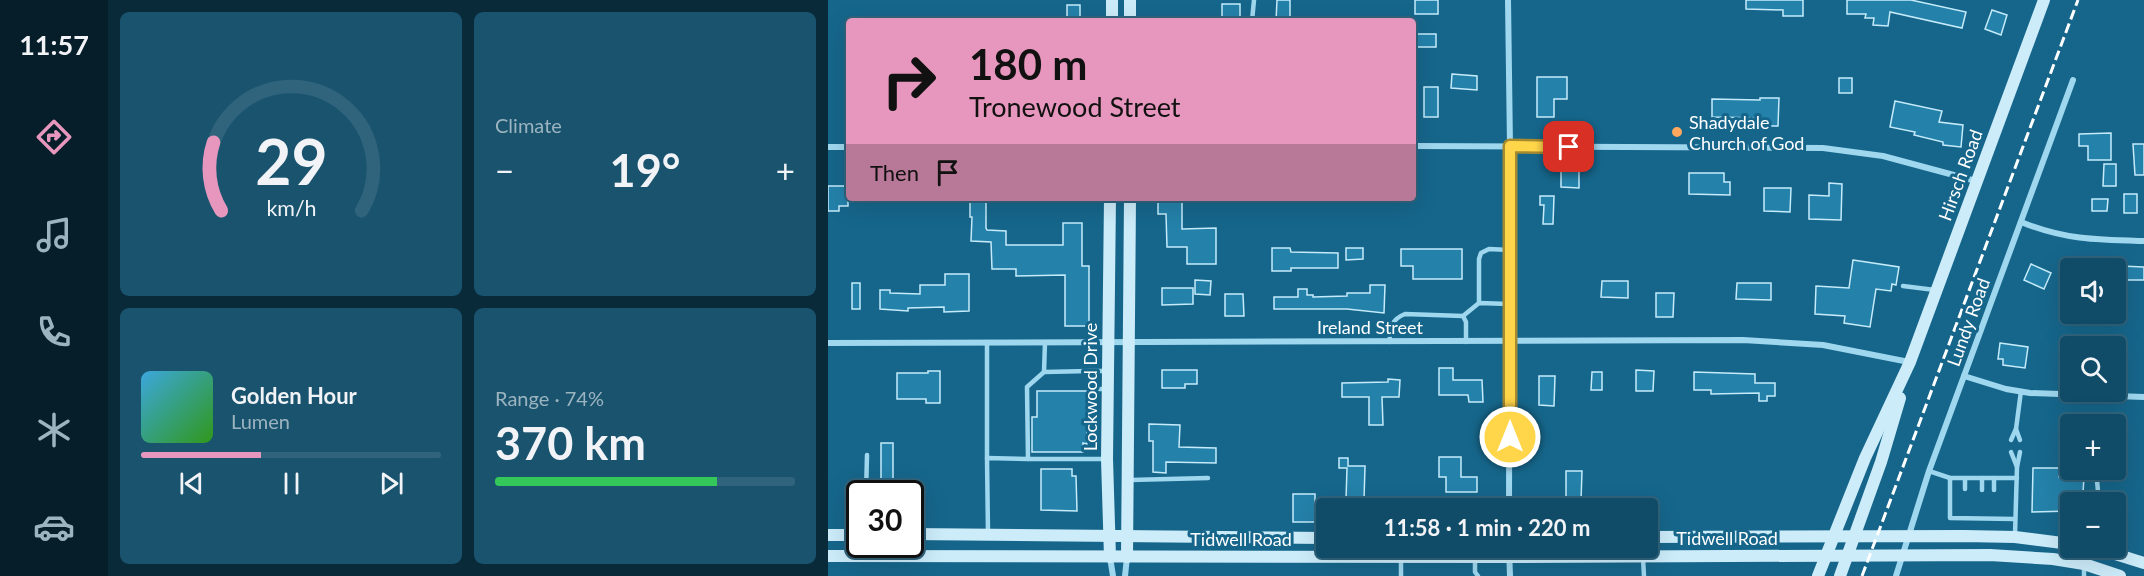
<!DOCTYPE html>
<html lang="en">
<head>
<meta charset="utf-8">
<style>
  body { margin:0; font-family:Lato,sans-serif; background:#19536e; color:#f1f3f6; height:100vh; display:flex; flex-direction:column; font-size:22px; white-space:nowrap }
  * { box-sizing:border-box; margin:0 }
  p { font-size:20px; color:#9cb4c0 }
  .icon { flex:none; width:33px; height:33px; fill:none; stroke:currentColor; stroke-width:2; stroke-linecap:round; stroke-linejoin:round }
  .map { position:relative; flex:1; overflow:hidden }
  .sheet { display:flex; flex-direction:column; gap:12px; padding:12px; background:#092a39; width:720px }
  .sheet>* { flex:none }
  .top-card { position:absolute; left:18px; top:18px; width:570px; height:183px; border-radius:6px; box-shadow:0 6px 24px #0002,0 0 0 2px #30637c; background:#e797bd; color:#111; overflow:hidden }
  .fabs { position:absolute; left:1232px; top:258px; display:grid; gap:12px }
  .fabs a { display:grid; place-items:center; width:66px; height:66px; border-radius:6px; background:#104c68; box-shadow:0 6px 24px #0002,0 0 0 2px #30637c; font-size:30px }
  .speed { position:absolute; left:18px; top:480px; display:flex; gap:12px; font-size:30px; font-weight:700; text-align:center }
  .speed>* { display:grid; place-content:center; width:78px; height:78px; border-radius:50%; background:#104c68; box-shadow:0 6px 24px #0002,0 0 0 2px #30637c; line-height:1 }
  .speed .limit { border:3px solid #111; border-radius:9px; background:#fff; color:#111 }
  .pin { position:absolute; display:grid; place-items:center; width:51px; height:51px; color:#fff; margin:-26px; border-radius:12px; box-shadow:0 3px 9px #0006 }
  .me { position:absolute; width:66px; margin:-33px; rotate:0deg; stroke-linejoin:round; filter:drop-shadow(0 0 4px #0008) }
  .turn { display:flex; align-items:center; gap:21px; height:126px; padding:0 24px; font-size:27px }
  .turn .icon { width:78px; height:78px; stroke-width:2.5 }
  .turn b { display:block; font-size:42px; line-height:51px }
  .then { display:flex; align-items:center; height:57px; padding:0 24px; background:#0003; gap:12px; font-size:22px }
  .big { font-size:45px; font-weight:700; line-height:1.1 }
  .sheet .card { flex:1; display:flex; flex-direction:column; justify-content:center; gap:9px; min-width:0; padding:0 21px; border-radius:9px; background:#19536e }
  .sheet .dial { align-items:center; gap:0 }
  .dial svg { height:156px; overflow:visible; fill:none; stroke:#30637c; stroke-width:7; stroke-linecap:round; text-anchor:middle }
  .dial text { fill:#f1f3f6; stroke:none }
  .song { display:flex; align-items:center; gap:18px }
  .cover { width:72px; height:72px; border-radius:9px; background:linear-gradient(135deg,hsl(200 70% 55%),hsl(110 70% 35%)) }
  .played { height:6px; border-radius:3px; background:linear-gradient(90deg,#e797bd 40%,#30637c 40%) }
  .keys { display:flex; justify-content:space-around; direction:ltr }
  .heat { display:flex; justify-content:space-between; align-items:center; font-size:33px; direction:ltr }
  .charge { height:9px; border-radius:4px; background:linear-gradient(90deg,#34c759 74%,#30637c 0) }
  .sheet .tiles { flex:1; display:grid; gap:12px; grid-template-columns:repeat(2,1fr) }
  .trip { position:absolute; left:488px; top:498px; width:342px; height:60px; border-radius:6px; background:#104c68; box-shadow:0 6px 24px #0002,0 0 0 2px #30637c; font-weight:700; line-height:60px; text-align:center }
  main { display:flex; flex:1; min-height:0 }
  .menu { display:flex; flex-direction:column; width:108px; justify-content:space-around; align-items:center; background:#061e2a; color:#9cb4c0 }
  .menu .icon { width:42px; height:42px }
  .menu .current { color:#e797bd }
  .menu b { font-size:27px; color:#f1f3f6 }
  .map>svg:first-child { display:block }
</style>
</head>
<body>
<main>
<nav class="menu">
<b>11:57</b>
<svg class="icon current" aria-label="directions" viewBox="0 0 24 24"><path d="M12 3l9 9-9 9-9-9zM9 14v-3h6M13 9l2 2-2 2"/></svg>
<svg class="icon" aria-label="music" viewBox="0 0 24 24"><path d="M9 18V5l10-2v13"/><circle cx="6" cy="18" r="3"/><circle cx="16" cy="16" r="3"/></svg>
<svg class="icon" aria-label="phone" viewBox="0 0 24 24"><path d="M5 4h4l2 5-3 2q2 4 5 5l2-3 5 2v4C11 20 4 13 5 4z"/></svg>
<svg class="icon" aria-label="climate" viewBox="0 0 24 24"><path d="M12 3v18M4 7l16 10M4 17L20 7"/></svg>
<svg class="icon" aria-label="car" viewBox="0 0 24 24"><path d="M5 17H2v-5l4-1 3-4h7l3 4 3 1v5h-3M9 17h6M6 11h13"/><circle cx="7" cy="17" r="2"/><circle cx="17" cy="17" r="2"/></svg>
</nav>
<section class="sheet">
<div class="tiles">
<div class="card dial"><svg viewBox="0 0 100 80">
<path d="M14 69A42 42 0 1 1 86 69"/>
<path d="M14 69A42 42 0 0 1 10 34" stroke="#e797bd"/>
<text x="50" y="56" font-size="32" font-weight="700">29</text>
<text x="50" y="72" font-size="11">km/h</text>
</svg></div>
<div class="card"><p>Climate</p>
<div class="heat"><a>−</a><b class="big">19°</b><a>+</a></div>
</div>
<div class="card">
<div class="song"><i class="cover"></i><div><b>Golden Hour</b><p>Lumen</p></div></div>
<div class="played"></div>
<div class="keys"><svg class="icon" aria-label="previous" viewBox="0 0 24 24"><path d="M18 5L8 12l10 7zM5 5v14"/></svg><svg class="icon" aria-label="pause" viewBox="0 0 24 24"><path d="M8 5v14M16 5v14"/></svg><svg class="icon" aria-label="next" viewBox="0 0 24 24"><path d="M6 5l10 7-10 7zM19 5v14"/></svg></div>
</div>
<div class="card"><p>Range · 74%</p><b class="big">370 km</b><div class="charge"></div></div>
</div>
</section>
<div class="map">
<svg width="1316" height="576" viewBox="0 0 1316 576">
  <rect width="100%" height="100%" fill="#16668b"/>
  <g fill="#2481a9" stroke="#c5ebfb" stroke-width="1.5">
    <path d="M449 0H462V21H448Z"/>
    <rect x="587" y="0" width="23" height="14"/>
    <path d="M918 0H975V16H955V10L918 9Z"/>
    <path d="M1019 0H1083L1138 12 1134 28 1062 12 1060 26 1045 25 1046 18H1037L1038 14H1019Z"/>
    <rect x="394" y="4" width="18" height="17"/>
    <rect x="239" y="5" width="13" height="16"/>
    <path d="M1164 10 1179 15 1173 35 1157 29Z"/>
    <rect x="587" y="34" width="21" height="13"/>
    <path d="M624 74 649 76V90L623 88Z"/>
    <path d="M709 77H739V99H726V117H709Z"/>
    <rect x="1011" y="78" width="13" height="15"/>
    <rect x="596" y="87" width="14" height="30"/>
    <path d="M932 98H951L950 126H931L932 118 884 117V99L932 100Z"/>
    <path d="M1067 101 1114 111 1111 122 1135 125 1133 147 1115 145V142L1086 135 1087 132 1062 127Z"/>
    <path d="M1283 133V160H1260V146H1251V134Z"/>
    <path d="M1305 144H1316V175H1307Z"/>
    <path d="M1276 164H1288V186H1275Z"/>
    <path d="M733 170 751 171V188L733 187Z"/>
    <path d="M861 173H896V182H902V195L861 194Z"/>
    <path d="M1001 183 1014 184 1013 220 981 219V195L1001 196Z"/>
    <path d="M0 186H20V206H11V211H0Z"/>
    <path d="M936 188H963L962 212 936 211Z"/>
    <rect x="1296" y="194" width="13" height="19"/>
    <path d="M712 196H726L725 224H715L716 205H712Z"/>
    <path d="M142 198H158V228L159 230 178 231V245H235V223H254V266H261V326H237V275L188 276V269H164L163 242 143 241 144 217H142Z"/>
    <path d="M1264 199H1280L1279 211H1264Z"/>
    <path d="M330 200H354V229L388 228V264H359V247H339L338 214H330Z"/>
    <path d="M444 248H462L463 252 510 253V268H463V271H444Z"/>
    <path d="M518 248H535V259L518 260Z"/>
    <path d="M573 249H634V279H585V266H573Z"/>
    <path d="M1025 260 1071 267 1068 285 1064 284 1063 291 1048 289 1042 327 1016 323 1017 316 987 314 988 286 1021 288Z"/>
    <path d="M1203 264 1223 273 1216 289 1196 280Z"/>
    <path d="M1293 266 1316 267V280H1293Z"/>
    <path d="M117 274H141V311L116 312V307L80 308V311L52 309V290H62V293L92 294V285H117Z"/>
    <path d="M367 280 383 281 382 295 367 294Z"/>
    <path d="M774 281H800V298L773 297Z"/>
    <rect x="24" y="283" width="8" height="26"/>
    <path d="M909 283H943V300L908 299Z"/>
    <path d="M542 285H557L556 313 519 309H446V297H470V289H479V295H485V297L519 296V293H542Z"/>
    <path d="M334 288H365V304L334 305Z"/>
    <path d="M828 293H846L845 317H828Z"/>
    <path d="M397 294H415L416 316H397Z"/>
    <path d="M1172 343 1200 347 1197 368 1175 365V359H1170Z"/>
    <path d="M611 368H625V380H654L655 402H641L640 395H611Z"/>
    <path d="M334 370H369V384H357V388H334Z"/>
    <path d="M808 370 826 371 825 391H808Z"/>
    <path d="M100 371H112V403H98V399H69V373H100Z"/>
    <path d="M764 372H774V390H763Z"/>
    <path d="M866 372 927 374V383H947V396H939V401H931V393L883 394V390H866Z"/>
    <path d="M711 376H727L726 406 711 405Z"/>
    <path d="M560 379 572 380 571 397H554L555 425H541V397H514V383L560 382Z"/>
    <path d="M209 391H259V444L255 443V452H204V417H209Z"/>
    <path d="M321 424 352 425 351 447 388 448V463L338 462V473L325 472V441H321Z"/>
    <rect x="53" y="443" width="12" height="51"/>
    <path d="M611 457H633V477H649V492H618V477H611Z"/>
    <path d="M511 458H520V466H537L536 500 518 499 519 468H511Z"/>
    <path d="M1205 468H1231V477H1256L1255 493H1263V502H1242V511L1204 512Z"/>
    <path d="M213 469H244V476H248L249 511 213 510Z"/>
    <path d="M738 471H754L753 501H738Z"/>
    <rect x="465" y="494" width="22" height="28"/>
    <rect x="19" y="498" width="13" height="18"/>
  </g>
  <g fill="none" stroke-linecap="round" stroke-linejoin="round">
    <g stroke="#9fd7ef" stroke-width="4.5">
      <path d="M424 21 426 0"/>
      <path d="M1075 286 1107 290"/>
      <path d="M651 303V259L653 253 661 249 681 250"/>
      <path d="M635 316 651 303 681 304"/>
      <path d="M217 342 216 372 262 371"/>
      <path d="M562 342C561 328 564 319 577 314L635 316 638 322V342"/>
      <path d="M279 371H262L263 389H280"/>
      <path d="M1183 440 1188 429"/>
      <path d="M1192 440 1188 429 1193 391"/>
      <path d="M1183 452 1189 467"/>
      <path d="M159 458V342"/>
      <path d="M200 459H278"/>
      <path d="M1268 470 1271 502"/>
      <path d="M1101 471 1122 478H1189"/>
      <path d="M1122 478V518L1187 519"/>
      <path d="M1137 478V489"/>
      <path d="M302 480 380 478"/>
      <path d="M1154 490V478"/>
      <path d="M1166 490V478"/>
      <path d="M38 494 39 455"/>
      <path d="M160 533 159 458 200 459 199 387 216 372"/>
      <path d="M1187 535 1189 467 1192 452"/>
      <path d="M815 558 816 576"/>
      <path d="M647 559V572L650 576"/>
      <path d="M1256 564V576"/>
      <path d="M573 576V557"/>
    </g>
    <g stroke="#9fd7ef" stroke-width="6">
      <path d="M680 0 682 146 681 508"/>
      <path d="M585 146 995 148 1055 156 1148 181"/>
      <path d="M0 147H21"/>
      <path d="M1193 222C1237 240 1270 240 1316 241"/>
      <path d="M0 343 915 340 995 345 1081 362"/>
      <path d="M1136 376 1178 389 1202 393 1316 397"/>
      <path d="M681 548 682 576"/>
      <path d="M282 557 285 576"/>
      <path d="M297 576 299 557"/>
      <path d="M1068 576 1101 471 1245 80"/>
    </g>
    <g stroke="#ccecfa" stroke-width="12">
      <path d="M302 0V21"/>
      <path d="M284 21V0"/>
      <path d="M82 534 498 538"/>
      <path d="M0 535H32"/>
      <path d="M819 537 1136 536 1187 537 1242 544"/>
      <path d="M1268 548 1316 563"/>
      <path d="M0 556 681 557 1162 555 1225 559 1256 564 1292 576"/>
      <path d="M282 557 279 459 282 198"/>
      <path d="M299 557 302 198"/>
      <path d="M990 576 1037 458 1082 362 1216 0"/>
      <path d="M1012 576 1053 462 1072 398"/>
    </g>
    <path stroke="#fff" stroke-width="3" stroke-dasharray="10 4.5" stroke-linecap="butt" d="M1034 576 1250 0"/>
  </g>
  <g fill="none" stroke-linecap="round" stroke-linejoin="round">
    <g stroke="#a68a30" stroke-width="15">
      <path id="route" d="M682 437V146L741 147"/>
    </g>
    <use href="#route" stroke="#ffd54a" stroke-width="10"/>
  </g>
  <circle fill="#ffa75d" stroke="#16668b" stroke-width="2" cx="849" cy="132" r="6"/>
  <g text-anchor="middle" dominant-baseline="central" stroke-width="6" stroke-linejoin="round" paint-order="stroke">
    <g font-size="18" fill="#fff" stroke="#16668b" text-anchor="start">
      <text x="861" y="122">Shadydale<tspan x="861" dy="21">Church of God</tspan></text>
    </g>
    <g font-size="18" fill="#fff" stroke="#16668b">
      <text transform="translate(1132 175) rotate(-70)">Hirsch Road</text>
      <text transform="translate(1140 322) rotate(-70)">Lundy Road</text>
      <text x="542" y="327">Ireland Street</text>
      <text transform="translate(262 387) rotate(-90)">Lockwood Drive</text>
      <text x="899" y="538">Tidwell Road</text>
      <text x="413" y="539">Tidwell Road</text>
    </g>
  </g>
</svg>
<div class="fabs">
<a><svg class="icon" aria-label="sound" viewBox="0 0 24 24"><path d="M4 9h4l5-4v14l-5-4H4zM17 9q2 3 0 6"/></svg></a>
<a><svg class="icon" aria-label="search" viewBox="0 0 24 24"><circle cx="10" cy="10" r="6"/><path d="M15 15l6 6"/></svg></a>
<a>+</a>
<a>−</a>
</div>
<div class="speed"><div class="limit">30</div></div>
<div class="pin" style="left:741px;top:147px;background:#d93025"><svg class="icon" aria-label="arrive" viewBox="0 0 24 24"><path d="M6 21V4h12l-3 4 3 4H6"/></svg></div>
<svg class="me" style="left:682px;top:437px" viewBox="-20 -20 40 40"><circle r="17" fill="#ffd54a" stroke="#fff" stroke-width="3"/><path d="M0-11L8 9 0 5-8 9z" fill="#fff"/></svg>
<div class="trip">11:58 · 1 min · 220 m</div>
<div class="top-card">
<div class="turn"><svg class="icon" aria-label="right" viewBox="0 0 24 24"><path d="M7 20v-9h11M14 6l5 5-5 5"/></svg><div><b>180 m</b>Tronewood Street</div></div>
<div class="then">Then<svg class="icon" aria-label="arrive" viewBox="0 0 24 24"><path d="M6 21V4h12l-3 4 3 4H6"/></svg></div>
</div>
</div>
</main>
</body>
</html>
